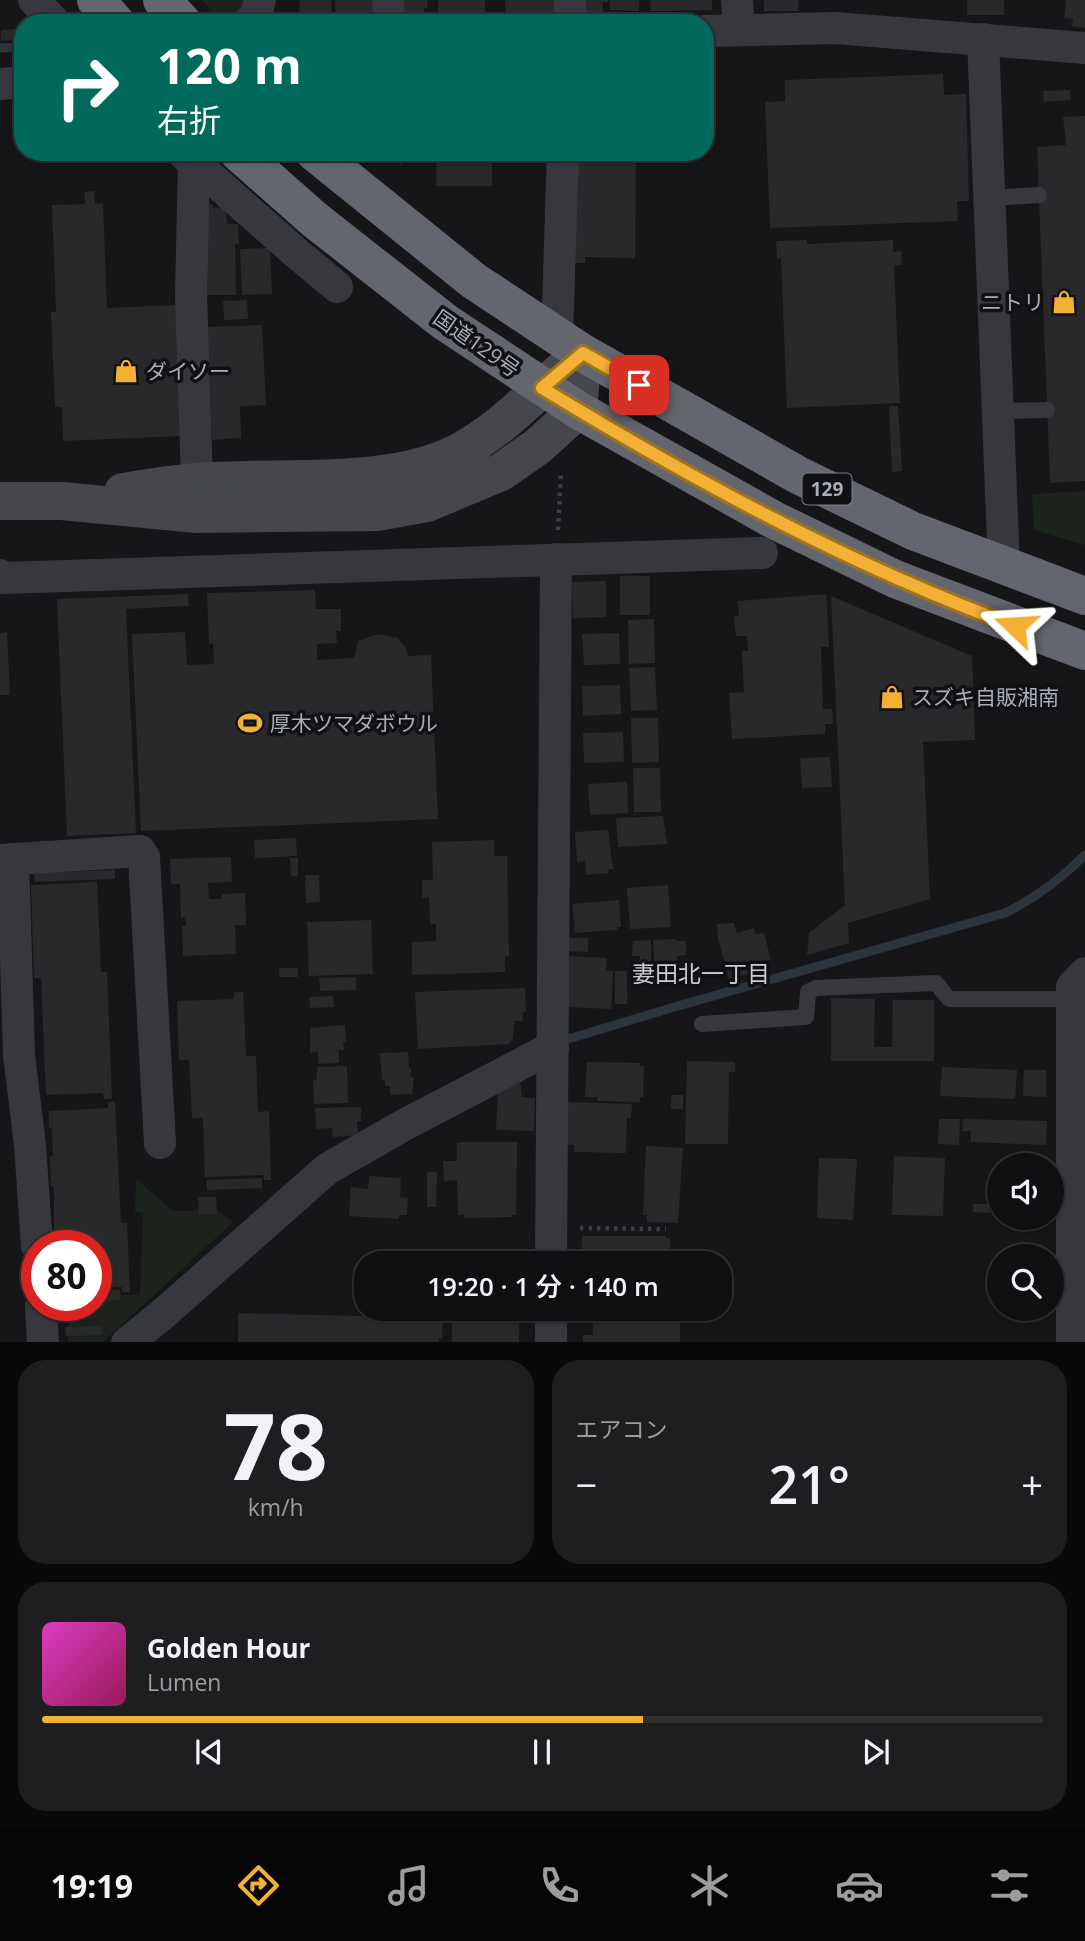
<!DOCTYPE html>
<html lang="ja">
<head>
<meta charset="utf-8">
<style>
  body { margin:0; font-family:"Open Sans","Noto Sans JP",sans-serif; background:#1e1e20; color:#f1f3f6; height:100vh; display:flex; flex-direction:column; font-size:26px; white-space:nowrap }
  * { box-sizing:border-box; margin:0 }
  p { font-size:23px; color:#9c9d9f }
  .icon { flex:none; width:38px; height:38px; fill:none; stroke:currentColor; stroke-width:2; stroke-linecap:round; stroke-linejoin:round }
  .map { position:relative; height:1342px; overflow:hidden }
  .side { display:flex; flex-direction:column; gap:18px; padding:18px; background:#09090a; flex:1 }
  .side>* { flex:none }
  .banner { position:absolute; left:14px; top:14px; width:700px; height:147px; border-radius:28px; box-shadow:0 2px 5px #0004,0 0 0 2px #303032; background:#00695c; color:#fff; overflow:hidden }
  .buttons { position:absolute; left:987px; top:1153px; display:grid; gap:14px }
  .buttons a { display:grid; place-items:center; width:77px; height:77px; border-radius:50%; background:#101012; box-shadow:0 2px 5px #0004,0 0 0 2px #303032; font-size:35px }
  .speed { position:absolute; left:21px; top:1230px; display:flex; gap:14px; font-size:35px; font-weight:700; text-align:center }
  .speed>* { display:grid; place-content:center; width:91px; height:91px; border-radius:50%; background:#101012; box-shadow:0 2px 5px #0004,0 0 0 2px #303032; line-height:1 }
  .speed .limit { border:10px solid #d22; background:#fff; color:#111 }
  .pin { position:absolute; display:grid; place-items:center; width:60px; height:60px; color:#fff; margin:-30px; border-radius:14px; box-shadow:0 4px 10px #0006 }
  .me { position:absolute; width:77px; margin:-38px; rotate:290deg; stroke-linejoin:round; filter:drop-shadow(0 0 5px #0008) }
  .turn { display:flex; align-items:center; gap:24px; height:147px; padding:0 28px; font-size:32px }
  .turn .icon { width:91px; height:91px; stroke-width:2.5 }
  .turn b { display:block; font-size:49px; line-height:60px }
  .big { font-size:52px; font-weight:600; line-height:1.1 }
  .side .widget { flex:1; display:flex; flex-direction:column; justify-content:center; gap:10px; min-width:0; padding:0 24px; border-radius:28px; background:#1e1e20 }
  .side .dial { align-items:center; gap:0 }
  .dial b { font-size:91px; line-height:1 }
  .song { display:flex; align-items:center; gap:21px }
  .cover { width:84px; height:84px; border-radius:10px; background:linear-gradient(135deg,hsl(310 70% 55%),hsl(330 70% 35%)) }
  .played { height:7px; border-radius:4px; background:linear-gradient(90deg,#f2b134 60%,#303032 60%) }
  .keys { display:flex; justify-content:space-around; direction:ltr }
  .heat { display:flex; justify-content:space-between; align-items:center; font-size:38px; direction:ltr }
  .side .tiles { flex:1; display:grid; gap:18px; grid-template-columns:1fr 1fr }
  .widget:last-child { grid-column:span 2 }
  .trip { position:absolute; left:354px; top:1251px; width:378px; height:70px; border-radius:28px; background:#101012; box-shadow:0 2px 5px #0004,0 0 0 2px #303032; font-weight:600; line-height:70px; text-align:center }
  .menu { display:flex; height:112px; justify-content:space-around; align-items:center; background:#060607; color:#9c9d9f }
  .menu .icon { width:49px; height:49px }
  .menu .selected { color:#f2b134 }
  .menu b { font-size:32px; color:#f1f3f6 }
  .map>svg:first-child { display:block }
</style>
</head>
<body>
<div class="map">
<svg width="1085" height="1343" viewBox="0 0 1085 1343">
  <rect width="100%" height="100%" fill="#161618"/>
  <g fill="#1c231d">
    <path d="M202 0H243L244 5 236 18C220 24 212 11 202 0Z"/>
    <path d="M1085 491V545L1034 530 1032 494Z"/>
    <path d="M136 1179 173 1211H192L207 1204 233 1222 103 1342 68 1343 69 1306H96V1295H140L143 1213 135 1212Z"/>
  </g>
  <g fill="none" stroke-linecap="round" stroke-linejoin="round">
    <g stroke="#2c353c" stroke-width="9">
      <path d="M0 48 23 47"/>
      <path d="M565 1040 671 1008 1005 913C1036 898 1061 879 1085 855"/>
    </g>
  </g>
  <g fill="#29292c">
    <path d="M301 0H331L332 23H300L299 2Z"/>
    <path d="M335 0H373L372 16 368 23H336Z"/>
    <path d="M397 0H427V8H424V19H402Z"/>
    <path d="M438 0H485V14L438 16Z"/>
    <path d="M505 0H555V14H544L545 20H506Z"/>
    <path d="M579 0H608V2H603V15L580 16Z"/>
    <path d="M610 0H639V11L610 10Z"/>
    <path d="M650 0H712V10L651 11Z"/>
    <path d="M764 0H799L798 11H764Z"/>
    <rect x="967" y="0" width="37" height="15"/>
    <path d="M1066 0H1085V28L1072 27 1073 19 1064 18Z"/>
    <path d="M19 29 20 40 1 41V30Z"/>
    <path d="M943 74 944 95 966 94 969 201H957L958 221 770 228 765 102 785 101V80Z"/>
    <path d="M1070 90 1071 100 1044 102 1043 91Z"/>
    <path d="M1085 116V481L1050 483 1037 147 1066 145 1063 117Z"/>
    <path d="M385 152H424L426 154 418 163 408 156 401 165Z"/>
    <path d="M437 152H492V186H436Z"/>
    <path d="M577 152H636L635 258 585 257V263H575Z"/>
    <path d="M94 191 95 204 103 203 107 308 177 305 182 436 63 441 62 407H55L51 312H56L52 205 85 204V192Z"/>
    <path d="M202 204H213V208L226 207 227 224H238L239 244H235L236 295H204Z"/>
    <path d="M807 240V244L893 240V252L901 251 902 265H894L900 403 787 408 781 258 777 259 776 241Z"/>
    <path d="M270 248 272 294 242 295 240 249Z"/>
    <path d="M247 300 248 319 224 320 223 301Z"/>
    <path d="M262 325 266 405 240 406 241 438 212 440 207 327Z"/>
    <path d="M889 406H898L902 471 892 472Z"/>
    <rect x="620" y="576" width="30" height="39"/>
    <path d="M606 581V617L573 618 572 582Z"/>
    <path d="M315 590 316 609H341V631H336L337 643 317 644V660L354 658 358 641 378 634 398 638 406 648 408 656 431 655 438 819 141 831 132 634 185 632 187 665 214 664 213 643 209 644 207 593Z"/>
    <path d="M188 594 189 606 126 609 136 833 67 836 57 599Z"/>
    <path d="M826 594 829 647H821L823 709H832L833 724H825V734L732 739 729 693 744 692 742 651H748L747 636H736L734 616H739L738 601Z"/>
    <path d="M831 596 972 656 975 740 923 742 930 899 848 923 849 943 807 955 809 933 845 905Z"/>
    <path d="M654 619 655 663 629 664 628 620Z"/>
    <path d="M7 632 10 695H0V633Z"/>
    <path d="M619 633 620 664 584 665 582 634Z"/>
    <path d="M655 667 657 710 631 711 629 668Z"/>
    <path d="M620 685 621 714 583 716 582 686Z"/>
    <path d="M631 718H658L659 762 632 763Z"/>
    <path d="M623 732 624 762 584 763 583 733Z"/>
    <path d="M830 757 832 787 802 788 800 758Z"/>
    <path d="M633 768H660L661 812H634Z"/>
    <path d="M627 782 628 813 590 815 588 784Z"/>
    <path d="M663 816 667 844 618 847 616 818Z"/>
    <path d="M608 830 613 869H608L609 873 586 875 585 861 577 862 575 832Z"/>
    <path d="M296 838 297 856 255 858 254 840Z"/>
    <path d="M494 840V856H507L509 956H505V972L412 975V942L436 941V924H430L429 897 422 898V880H433L432 842Z"/>
    <path d="M231 857 232 882 208 883 209 899H222V894L245 893 246 925H235L236 954 183 956 182 926H186L185 917 181 918 180 884H171L170 859Z"/>
    <path d="M290 858H298V876H291Z"/>
    <path d="M115 870V879L35 882 34 873Z"/>
    <path d="M305 875H319L320 902 306 903Z"/>
    <path d="M97 882 101 972H107L112 1099H104L103 1093 46 1095 41 978H34L31 885Z"/>
    <path d="M668 885 671 927 630 929 627 888Z"/>
    <path d="M619 900 621 927H617L618 930 575 933 572 904Z"/>
    <path d="M371 920 373 974 309 976 307 922Z"/>
    <path d="M734 923 737 933 754 928 756 934 764 933 771 960 763 962 766 969 729 979 718 938 717 924Z"/>
    <path d="M565 938H588V952L565 951Z"/>
    <path d="M676 939V941H686V955L677 956 678 975 655 976 653 940Z"/>
    <path d="M651 940V968H640V956H632L633 941Z"/>
    <path d="M568 956 607 958 606 971H613L611 1009 565 1007Z"/>
    <rect x="279" y="968" width="19" height="9"/>
    <rect x="615" y="971" width="12" height="33"/>
    <path d="M356 977V990L320 991 319 978Z"/>
    <path d="M525 988 526 1012H523V1021H514L513 1038 509 1044 418 1049 415 992Z"/>
    <path d="M234 992H243L246 1056H256L258 1112 269 1111 271 1180H264L263 1175 205 1177 203 1118H192L189 1060H179L177 1001 234 999Z"/>
    <path d="M333 996 334 1007 310 1008 309 997Z"/>
    <path d="M831 998 875 999 874 1047H892L893 1000H934V1061H831Z"/>
    <path d="M345 1025 346 1042H343L344 1050H339V1063L318 1064V1052L310 1053V1028Z"/>
    <path d="M408 1052 409 1069H411V1077H414L412 1094 390 1095V1086H385V1080L382 1081 380 1053Z"/>
    <path d="M687 1061 735 1062V1072H729L728 1144H685Z"/>
    <path d="M587 1062 640 1063V1066H644L643 1097H640V1102L597 1101 598 1097H585Z"/>
    <path d="M347 1066 348 1103 314 1104 313 1080H317V1067Z"/>
    <path d="M942 1067 1017 1070 1015 1099 940 1096Z"/>
    <path d="M1024 1070H1046V1097L1023 1096Z"/>
    <path d="M520 1081 522 1097 535 1098 534 1131 496 1130 498 1089Z"/>
    <rect x="671" y="1095" width="12" height="14"/>
    <path d="M108 1102H115L121 1223H127L130 1292H122V1287L96 1288V1246H64L61 1244 60 1229 54 1230V1187L51 1186 50 1156H53L52 1128H49V1111L108 1108Z"/>
    <path d="M565 1102 632 1104 631 1118H627L626 1153 574 1152V1145L563 1144Z"/>
    <path d="M361 1107V1121H357L358 1135 333 1137 332 1128 316 1129 315 1108Z"/>
    <path d="M939 1119H960L959 1145 938 1144Z"/>
    <path d="M963 1119 1047 1121 1046 1145 971 1142V1131H962Z"/>
    <path d="M464 1142H517L516 1215H512V1217L464 1218V1215H458L457 1180 444 1181 443 1161H457V1143Z"/>
    <path d="M646 1146 683 1148 678 1223 647 1222V1215H643Z"/>
    <path d="M894 1156 945 1158 943 1216 892 1215Z"/>
    <path d="M819 1158 857 1159 853 1220 817 1218Z"/>
    <path d="M427 1172H437L436 1207H427Z"/>
    <path d="M369 1176 401 1178 400 1197 408 1198 407 1215H399V1219L349 1216 351 1187 368 1189Z"/>
    <path d="M262 1178V1188L207 1190V1180Z"/>
    <path d="M198 1197H216L217 1214H199Z"/>
    <path d="M973 1204H990V1213L973 1212Z"/>
    <path d="M582 1236H666V1238H670V1264H581Z"/>
    <path d="M96 1290H120L121 1300 96 1301Z"/>
    <path d="M238 1313 443 1318 442 1339H439V1343H238Z"/>
    <path d="M452 1317 519 1320V1343H452Z"/>
    <path d="M593 1321H680V1343H583V1335H593Z"/>
    <path d="M102 1326V1335L66 1336 65 1327Z"/>
  </g>
  <g fill="none" stroke-linecap="round" stroke-linejoin="round">
    <g stroke="#3d3f44" stroke-width="4.5" stroke-dasharray="3.5 5" stroke-linecap="butt">
      <path d="M558 530 561 473"/>
      <path d="M580 1228 666 1229"/>
    </g>
    <g stroke="#37383d" stroke-width="16">
      <path d="M989 198 1039 195"/>
      <path d="M998 411 1047 410"/>
      <path d="M702 1024 806 1017 808 992 816 988 936 983 949 999H1072"/>
    </g>
    <g stroke="#37383d" stroke-width="32">
      <path d="M34 0 55 23"/>
      <path d="M388 0 389 23"/>
      <path d="M737 0 739 30"/>
      <path d="M248 23 255 18 260 0"/>
      <path d="M570 23V0"/>
      <path d="M705 31 835 28 1085 48"/>
      <path d="M983 39 1004 567"/>
      <path d="M0 84 23 82"/>
      <path d="M183 153 294 251 337 287"/>
      <path d="M194 164 191 294 197 481"/>
      <path d="M557 336 563 152"/>
      <path d="M0 575 4 578 762 553"/>
      <path d="M13 859 19 1055 30 1145 37 1246"/>
      <path d="M0 860 140 851 144 857 160 1143"/>
      <path d="M551 1264 556 559"/>
      <path d="M41 1306 43 1343"/>
      <path d="M127 1343 163 1314 327 1169 404 1125 553 1047"/>
      <path d="M551 1343V1309"/>
      <path d="M1072 1343V987L1085 973"/>
    </g>
    <g stroke="#45474d" stroke-width="38">
      <path d="M123 492C148 488 172 484 197 482 275 475 390 489 459 452 501 430 531 396 567 366"/>
      <path d="M0 501H62L197 514 377 512 427 503 501 472 537 447 578 410 583 353"/>
    </g>
    <g stroke="#63666e" stroke-width="38">
      <path d="M96 0 116 23"/>
      <path d="M162 0 183 23"/>
      <path d="M238 152 315 220 445 322 578 410 774 520 895 579 1085 651"/>
      <path d="M314 152 474 281 583 353 798 475 913 531 1085 596"/>
    </g>
  </g>
  <g fill="none" stroke-linecap="round" stroke-linejoin="round">
    <g stroke="#9d7322" stroke-width="18">
      <path id="route" d="M639 385 583 353 542 388C693 480 849 565 1015 626"/>
    </g>
    <use href="#route" stroke="#f2b134" stroke-width="12"/>
  </g>
  <defs>
    <g id="shop-bare" transform="scale(1.89)"><path d="M-5-2.5h2.3a2.7 3.5 0 0 1 5.4 0H5L5.5 6h-11ZM-1.5-2.5h3a1.5 2.3 0 0 0-3 0Z" fill="#f2b134" stroke="#111113" stroke-width="2.5" paint-order="stroke"/></g>
    <g id="stadium-bare" transform="scale(1.89)"><path d="M0-5a6.5 5 0 1 0 0 10a6.5 5 0 1 0 0-10ZM-3.5-1.8h7v3.6h-7Z" fill="#f2b134" stroke="#111113" stroke-width="2.5" paint-order="stroke"/></g>
  </defs>
  <g fill-rule="evenodd">
    <use href="#shop-bare" x="1064" y="302"/>
    <use href="#shop-bare" x="126" y="371"/>
    <use href="#shop-bare" x="892" y="697"/>
    <use href="#stadium-bare" x="250" y="723"/>
  </g>
  <g text-anchor="middle" dominant-baseline="central" stroke-width="7" stroke-linejoin="round" paint-order="stroke">
    <rect fill="#111113" stroke="#7b7e86" stroke-width="2" x="802.5" y="473.5" width="49" height="31" rx="5"/>
    <g font-size="19" font-weight="bold" fill="#a8adb8">
      <text x="827" y="489">129</text>
    </g>
    <g font-size="21" fill="#a8adb8" stroke="#111113" text-anchor="start">
      <text x="1044" y="302" text-anchor="end">ニトリ</text>
      <text x="146" y="371">ダイソー</text>
      <text x="912" y="697">スズキ自販湘南</text>
      <text x="270" y="723">厚木ツマダボウル</text>
    </g>
    <g font-size="21" fill="#a8adb8" stroke="#111113">
      <text transform="translate(477 343) rotate(35)">国道129号</text>
    </g>
    <g font-size="23" fill="#c9ccd4" stroke="#111113">
      <text x="701" y="973">妻田北一丁目</text>
    </g>
  </g>
</svg>
<div class="buttons">
<a><svg class="icon" aria-label="sound" viewBox="0 0 24 24"><path d="M4 9h4l5-4v14l-5-4H4zM17 9q2 3 0 6"/></svg></a>
<a><svg class="icon" aria-label="search" viewBox="0 0 24 24"><circle cx="10" cy="10" r="6"/><path d="M15 15l6 6"/></svg></a>
</div>
<div class="speed"><div class="limit">80</div></div>
<div class="pin" style="left:639px;top:385px;background:#d93025"><svg class="icon" aria-label="arrive" viewBox="0 0 24 24"><path d="M6 21V4h12l-3 4 3 4H6"/></svg></div>
<svg class="me" style="left:1015px;top:626px" viewBox="-20 -20 40 40"><path d="M0-17L14 15 0 8-14 15z" fill="#f2b134" stroke="#fff" stroke-width="4"/></svg>
<div class="trip">19:20 · 1 分 · 140 m</div>
<div class="banner">
<div class="turn"><svg class="icon" aria-label="right" viewBox="0 0 24 24"><path d="M7 20v-9h11M14 6l5 5-5 5"/></svg><div><b>120 m</b>右折</div></div>
</div>
</div>
<section class="side">
<div class="tiles">
<div class="widget dial"><b>78</b><p>km/h</p></div>
<div class="widget"><p>エアコン</p>
<div class="heat"><a>−</a><b class="big">21°</b><a>+</a></div>
</div>
<div class="widget">
<div class="song"><i class="cover"></i><div><b>Golden Hour</b><p>Lumen</p></div></div>
<div class="played"></div>
<div class="keys"><svg class="icon" aria-label="previous" viewBox="0 0 24 24"><path d="M18 5L8 12l10 7zM5 5v14"/></svg><svg class="icon" aria-label="pause" viewBox="0 0 24 24"><path d="M8 5v14M16 5v14"/></svg><svg class="icon" aria-label="next" viewBox="0 0 24 24"><path d="M6 5l10 7-10 7zM19 5v14"/></svg></div>
</div>
</div>
</section>
<nav class="menu">
<b>19:19</b>
<svg class="icon selected" aria-label="directions" viewBox="0 0 24 24"><path d="M12 3l9 9-9 9-9-9zM9 14v-3h6M13 9l2 2-2 2"/></svg>
<svg class="icon" aria-label="music" viewBox="0 0 24 24"><path d="M9 18V5l10-2v13"/><circle cx="6" cy="18" r="3"/><circle cx="16" cy="16" r="3"/></svg>
<svg class="icon" aria-label="phone" viewBox="0 0 24 24"><path d="M5 4h4l2 5-3 2q2 4 5 5l2-3 5 2v4C11 20 4 13 5 4z"/></svg>
<svg class="icon" aria-label="climate" viewBox="0 0 24 24"><path d="M12 3v18M4 7l16 10M4 17L20 7"/></svg>
<svg class="icon" aria-label="car" viewBox="0 0 24 24"><path d="M5 17H2v-5l4-1 3-4h7l3 4 3 1v5h-3M9 17h6M6 11h13"/><circle cx="7" cy="17" r="2"/><circle cx="17" cy="17" r="2"/></svg>
<svg class="icon" aria-label="filters" viewBox="0 0 24 24"><path d="M4 7h16M4 17h16"/><circle cx="9" cy="7" r="2"/><circle cx="15" cy="17" r="2"/></svg>
</nav>
</body>
</html>
